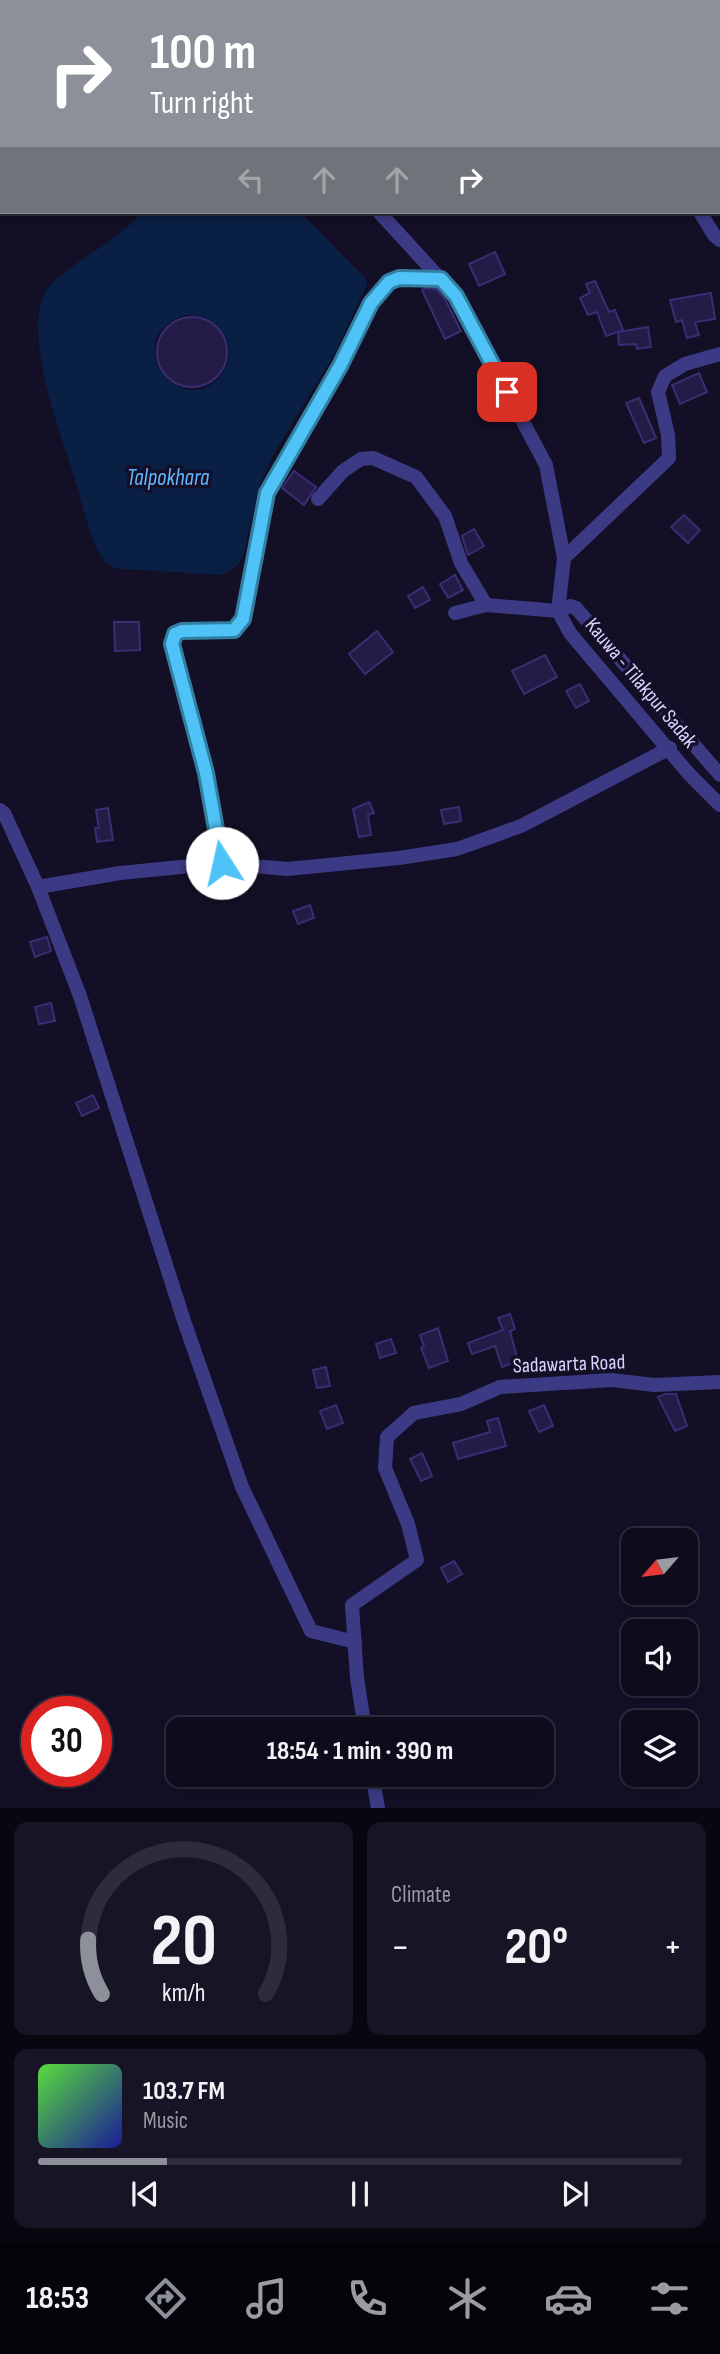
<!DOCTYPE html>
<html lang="en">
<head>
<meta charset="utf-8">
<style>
  body { margin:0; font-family:"Sofia Sans Condensed",sans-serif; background:#171425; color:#f1f3f6; height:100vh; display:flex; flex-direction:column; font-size:26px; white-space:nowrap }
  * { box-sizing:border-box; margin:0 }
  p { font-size:23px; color:#9b9ba3 }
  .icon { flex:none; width:38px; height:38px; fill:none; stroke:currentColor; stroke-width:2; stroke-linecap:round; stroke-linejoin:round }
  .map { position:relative; height:1808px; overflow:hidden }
  .panel { display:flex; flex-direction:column; gap:14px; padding:14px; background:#08060f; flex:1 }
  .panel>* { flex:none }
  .hud { position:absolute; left:0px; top:0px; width:721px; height:214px; box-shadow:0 4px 10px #0003,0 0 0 2px #2e2b3b; background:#8c9099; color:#fff; overflow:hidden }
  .needle { width:46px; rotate:242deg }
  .tools { position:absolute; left:621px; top:1528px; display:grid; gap:14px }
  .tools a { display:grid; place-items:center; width:77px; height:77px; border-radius:14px; background:#0e0b1c; box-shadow:0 4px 10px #0003,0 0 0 2px #2e2b3b; font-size:35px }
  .speed { position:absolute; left:21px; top:1696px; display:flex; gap:14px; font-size:35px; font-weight:700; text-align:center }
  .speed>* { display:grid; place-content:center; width:91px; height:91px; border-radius:50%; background:#0e0b1c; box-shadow:0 4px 10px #0003,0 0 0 2px #2e2b3b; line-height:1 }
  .speed .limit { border:10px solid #d22; background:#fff; color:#111 }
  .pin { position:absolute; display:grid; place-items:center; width:60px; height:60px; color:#fff; margin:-30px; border-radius:14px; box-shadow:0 4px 10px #0006 }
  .me { position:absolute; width:77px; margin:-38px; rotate:350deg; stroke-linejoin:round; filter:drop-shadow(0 0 5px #0008) }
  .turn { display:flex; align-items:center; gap:24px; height:147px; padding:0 35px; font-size:32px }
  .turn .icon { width:91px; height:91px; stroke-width:2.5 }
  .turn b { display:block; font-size:49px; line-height:60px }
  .lanes { display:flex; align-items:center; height:66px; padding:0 35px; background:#0003; justify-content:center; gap:35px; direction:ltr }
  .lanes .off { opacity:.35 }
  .big { font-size:52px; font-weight:700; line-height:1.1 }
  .panel .widget { flex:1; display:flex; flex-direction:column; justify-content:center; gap:10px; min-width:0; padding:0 24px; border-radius:14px; background:#171425 }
  .panel .dial { align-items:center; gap:0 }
  .dial svg { height:182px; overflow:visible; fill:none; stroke:#2e2b3b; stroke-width:7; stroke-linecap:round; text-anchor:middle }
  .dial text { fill:#f1f3f6; stroke:none }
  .song { display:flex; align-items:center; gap:21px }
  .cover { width:84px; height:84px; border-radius:10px; background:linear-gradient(135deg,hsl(110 70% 55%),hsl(240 70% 35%)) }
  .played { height:7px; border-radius:4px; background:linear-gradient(90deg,#8c9099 20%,#2e2b3b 20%) }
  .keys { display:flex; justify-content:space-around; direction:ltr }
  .heat { display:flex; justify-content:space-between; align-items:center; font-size:38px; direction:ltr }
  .panel .tiles { flex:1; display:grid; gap:14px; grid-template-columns:1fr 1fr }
  .widget:last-child { grid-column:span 2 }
  .trip { position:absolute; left:166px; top:1717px; width:388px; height:70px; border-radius:14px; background:#0e0b1c; box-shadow:0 4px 10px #0003,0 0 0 2px #2e2b3b; font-weight:700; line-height:70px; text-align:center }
  .tabs { display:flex; height:112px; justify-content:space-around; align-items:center; background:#06040b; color:#9b9ba3 }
  .tabs .icon { width:49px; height:49px }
  .tabs .current { color:#8c9099 }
  .tabs b { font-size:32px; color:#f1f3f6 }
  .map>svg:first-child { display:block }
</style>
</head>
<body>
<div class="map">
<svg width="720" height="1808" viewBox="0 0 720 1808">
  <rect width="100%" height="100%" fill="#130f26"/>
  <path fill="#0a1f44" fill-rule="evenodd" d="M141 212H300L366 279 367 285 334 355 272 457 259 487 243 556 238 565 222 575 122 569C114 568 109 566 104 560 91 545 84 509 78 490 63 440 38 378 38 325 38 315 40 303 44 294 56 269 119 243 141 212ZM185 315C212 314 239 340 225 368 193 431 110 342 185 315Z"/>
  <g fill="#241b47" stroke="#3b2d73" stroke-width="2">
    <path d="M495 252 505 274 479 286 469 264Z"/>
    <path d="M595 281 609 312 615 310 623 330 606 336 597 312 588 315 580 298 590 293 586 284Z"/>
    <path d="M426 288 436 289 445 299 461 331 445 339 422 290Z"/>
    <path d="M711 293 715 319 695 322 699 335 687 338 682 320 676 322 670 300Z"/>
    <circle cx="192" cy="352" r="35"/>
    <path d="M648 327 651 347 637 349 636 344 619 345 618 332Z"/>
    <path d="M699 373 707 392 680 404 672 385Z"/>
    <path d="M639 398 656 438 644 443 626 403Z"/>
    <path d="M294 471 316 487 304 505 282 488Z"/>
    <path d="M684 515 700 530 688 543 671 527Z"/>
    <path d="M474 529 484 546 468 555 462 536Z"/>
    <path d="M455 575 463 590 448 598 440 584Z"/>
    <path d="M423 587 430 600 415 608 408 596Z"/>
    <path d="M114 622H139L140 650 115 651Z"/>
    <path d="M377 631 393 652 365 674 349 654Z"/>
    <path d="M545 655 557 677 524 694 512 671Z"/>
    <path d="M580 684 589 701 576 708 566 691Z"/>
    <path d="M369 802 374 813 368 815 371 835 359 837 353 809Z"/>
    <path d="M459 807 461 821 444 824 441 810Z"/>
    <path d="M108 808 113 840 97 842 95 828H99L96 810Z"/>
    <path d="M310 905 314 918 298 924 293 911Z"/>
    <path d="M47 937 51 951 35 957 30 942Z"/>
    <path d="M51 1003 55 1021 39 1024 35 1007Z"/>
    <path d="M93 1095 99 1108 82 1116 76 1103Z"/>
    <path d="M510 1314 515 1329 510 1331 518 1361 502 1367 495 1346 472 1354 468 1343 503 1330 498 1318Z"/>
    <path d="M438 1328 448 1361 429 1368 421 1348 424 1346 420 1335Z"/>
    <path d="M391 1339 396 1353 380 1358 376 1344Z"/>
    <path d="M326 1367 330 1386 317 1388 313 1370Z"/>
    <path d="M665 1394H676L687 1426 675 1431 658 1397Z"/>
    <path d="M336 1405 343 1423 327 1429 320 1411Z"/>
    <path d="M544 1405 553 1426 539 1432 529 1411Z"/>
    <path d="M498 1418 506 1446 458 1459 453 1443 490 1432 487 1421Z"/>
    <path d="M422 1453 432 1476 421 1481 410 1459Z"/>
    <path d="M454 1561 462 1574 448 1582 441 1568Z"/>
  </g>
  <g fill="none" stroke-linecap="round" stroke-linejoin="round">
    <g stroke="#3d3a85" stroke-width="14">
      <path d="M344 0V2"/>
      <path d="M533 0 535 2"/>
      <path d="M713 2 719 0"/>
      <path d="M379 212 456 296 546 465 564 558 558 611 570 633 689 774 720 805"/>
      <path d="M700 212 714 235 720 240"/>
      <path d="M318 499 343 471 361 459 373 458 416 477 445 516 461 563 486 605"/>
      <path d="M564 558 669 458 668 435 658 392 665 376 685 364 720 354"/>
      <path d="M455 613 486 605 558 611 570 606 576 608 720 775"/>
      <path d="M0 810 4 813 38 887 80 996 184 1321 242 1487 311 1631 355 1642"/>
      <path d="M222 863 206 773 172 644 175 634 182 631 234 630 243 619 267 493 340 366 371 303 389 282 399 278 441 279"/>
      <path d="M38 887 120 873 222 863 287 869 399 858 457 849 521 826 670 748"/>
      <path d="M365 1729 357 1678 352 1605 417 1560 408 1524 385 1468 387 1437 414 1413 461 1404 500 1387 612 1380 654 1385 720 1382"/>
      <path d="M372 1774 378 1808"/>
    </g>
  </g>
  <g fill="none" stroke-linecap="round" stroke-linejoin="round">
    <g stroke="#337fa1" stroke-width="18">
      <path id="route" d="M222 863 206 773 172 644 175 634 182 631 234 630 243 619 267 493 340 366 371 303 389 282 399 278 441 279 456 296 507 392"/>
    </g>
    <use href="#route" stroke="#4fc3f7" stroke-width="12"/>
  </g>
  <g text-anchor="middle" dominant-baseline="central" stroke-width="7" stroke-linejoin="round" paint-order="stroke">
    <g font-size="21" fill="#d9d4ff" stroke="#130f26">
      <text transform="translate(641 683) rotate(50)">Kauwa - Tilakpur Sadak</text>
      <text transform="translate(569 1364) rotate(-2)">Sadawarta Road</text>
    </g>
    <g font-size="23" font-style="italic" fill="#62b6ff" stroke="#130f26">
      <text x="168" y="478">Talpokhara</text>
    </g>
  </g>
</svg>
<div class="tools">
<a><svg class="needle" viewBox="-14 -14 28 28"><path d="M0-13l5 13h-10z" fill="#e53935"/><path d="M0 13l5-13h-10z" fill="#9b9ba3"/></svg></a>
<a><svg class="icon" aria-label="sound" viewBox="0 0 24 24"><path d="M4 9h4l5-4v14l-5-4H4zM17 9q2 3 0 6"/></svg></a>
<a><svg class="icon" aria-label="layers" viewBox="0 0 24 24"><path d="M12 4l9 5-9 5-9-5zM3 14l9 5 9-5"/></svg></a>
</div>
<div class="speed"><div class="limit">30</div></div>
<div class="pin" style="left:507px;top:392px;background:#d93025"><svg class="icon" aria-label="arrive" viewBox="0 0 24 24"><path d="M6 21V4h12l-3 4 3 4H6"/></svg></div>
<svg class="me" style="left:222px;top:863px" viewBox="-20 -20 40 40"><circle r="19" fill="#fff"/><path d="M0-13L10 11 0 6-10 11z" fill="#4fc3f7"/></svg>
<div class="trip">18:54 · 1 min · 390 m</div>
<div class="hud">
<div class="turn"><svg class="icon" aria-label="right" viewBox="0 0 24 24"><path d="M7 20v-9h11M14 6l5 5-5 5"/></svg><div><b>100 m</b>Turn right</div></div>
<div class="lanes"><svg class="icon off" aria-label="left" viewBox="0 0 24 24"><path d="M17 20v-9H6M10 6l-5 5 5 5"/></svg><svg class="icon off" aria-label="ahead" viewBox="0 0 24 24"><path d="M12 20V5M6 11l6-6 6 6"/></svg><svg class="icon off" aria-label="ahead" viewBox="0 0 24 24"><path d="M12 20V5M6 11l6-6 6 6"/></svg><svg class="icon" aria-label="right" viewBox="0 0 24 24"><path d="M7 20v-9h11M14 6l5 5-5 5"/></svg></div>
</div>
</div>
<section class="panel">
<div class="tiles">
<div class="widget dial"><svg viewBox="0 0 100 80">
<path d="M14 69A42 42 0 1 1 86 69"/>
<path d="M14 69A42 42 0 0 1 8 45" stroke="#8c9099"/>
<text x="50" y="56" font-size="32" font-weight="700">20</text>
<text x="50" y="72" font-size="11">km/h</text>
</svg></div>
<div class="widget"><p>Climate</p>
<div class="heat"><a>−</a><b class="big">20°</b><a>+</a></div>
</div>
<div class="widget">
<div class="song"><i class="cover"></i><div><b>103.7 FM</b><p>Music</p></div></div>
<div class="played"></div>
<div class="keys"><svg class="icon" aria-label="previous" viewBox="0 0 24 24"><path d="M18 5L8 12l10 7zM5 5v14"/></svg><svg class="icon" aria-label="pause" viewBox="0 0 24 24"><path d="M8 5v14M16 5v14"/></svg><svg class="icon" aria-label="next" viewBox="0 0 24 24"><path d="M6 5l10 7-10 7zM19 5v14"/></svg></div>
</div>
</div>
</section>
<nav class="tabs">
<b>18:53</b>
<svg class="icon current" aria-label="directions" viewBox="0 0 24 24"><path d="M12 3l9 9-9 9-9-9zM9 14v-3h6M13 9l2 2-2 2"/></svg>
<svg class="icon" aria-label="music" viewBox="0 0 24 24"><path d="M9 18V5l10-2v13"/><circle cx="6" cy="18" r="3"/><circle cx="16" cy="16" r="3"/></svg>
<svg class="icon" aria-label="phone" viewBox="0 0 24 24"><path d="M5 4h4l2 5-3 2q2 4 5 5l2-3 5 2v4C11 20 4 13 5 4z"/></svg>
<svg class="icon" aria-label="climate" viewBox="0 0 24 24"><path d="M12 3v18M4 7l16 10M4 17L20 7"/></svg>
<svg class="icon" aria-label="car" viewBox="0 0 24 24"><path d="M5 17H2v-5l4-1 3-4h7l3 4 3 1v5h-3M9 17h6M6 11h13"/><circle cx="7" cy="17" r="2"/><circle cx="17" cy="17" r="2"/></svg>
<svg class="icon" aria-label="filters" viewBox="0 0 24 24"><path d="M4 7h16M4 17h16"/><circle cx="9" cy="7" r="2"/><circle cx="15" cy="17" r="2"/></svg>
</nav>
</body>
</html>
